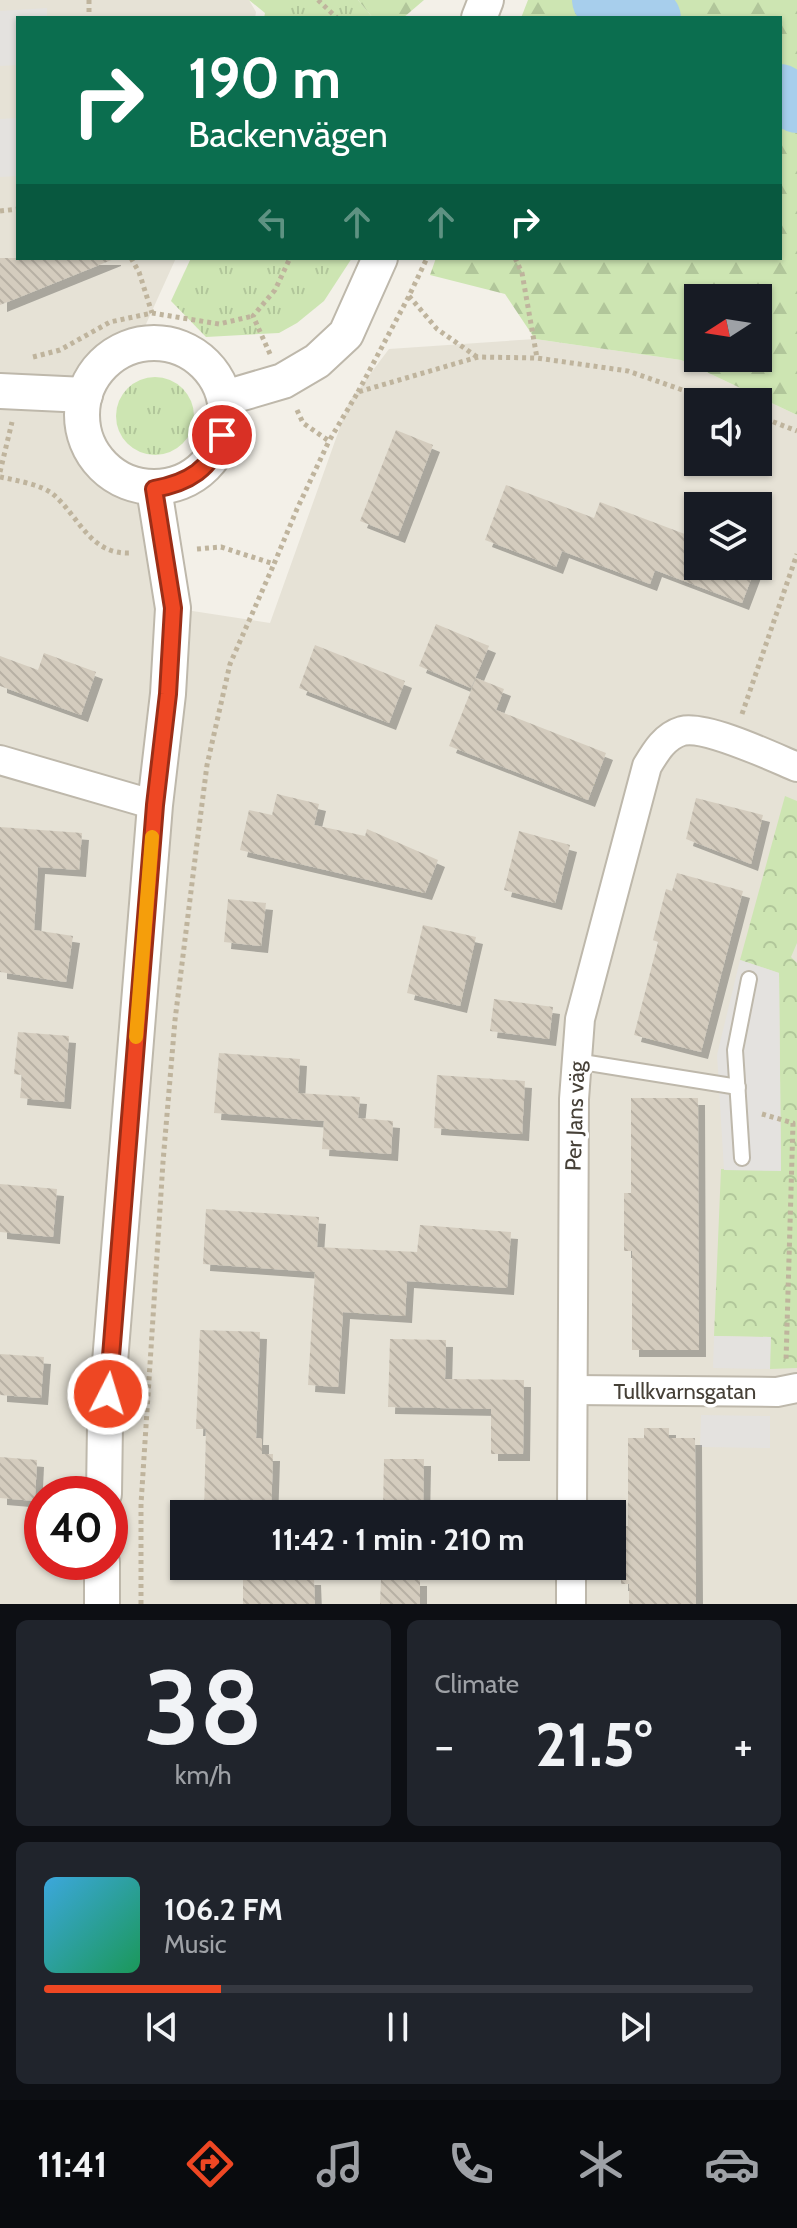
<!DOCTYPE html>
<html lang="en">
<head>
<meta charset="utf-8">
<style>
  body { margin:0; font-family:Cabin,sans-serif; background:#20242c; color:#f1f3f6; height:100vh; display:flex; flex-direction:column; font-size:30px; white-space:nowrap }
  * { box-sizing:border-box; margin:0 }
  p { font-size:26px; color:#9ea1a6 }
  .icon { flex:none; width:44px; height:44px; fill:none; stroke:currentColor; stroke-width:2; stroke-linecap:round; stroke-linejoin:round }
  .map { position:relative; height:1604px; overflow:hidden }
  .panel { display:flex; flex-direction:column; gap:16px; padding:16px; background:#0d0f14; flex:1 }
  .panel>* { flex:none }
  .hud { position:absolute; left:16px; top:16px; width:766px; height:244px; border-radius:0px; box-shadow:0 2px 6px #0004; background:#0b6e4f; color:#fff; overflow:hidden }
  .needle { width:52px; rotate:258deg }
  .fabs { position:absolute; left:684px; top:284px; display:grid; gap:16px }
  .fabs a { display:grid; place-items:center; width:88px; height:88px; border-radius:0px; background:#171b24; box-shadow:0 2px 6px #0004; font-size:40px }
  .speed { position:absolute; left:24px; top:1476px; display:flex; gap:16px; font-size:40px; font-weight:700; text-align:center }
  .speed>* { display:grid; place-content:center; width:104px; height:104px; border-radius:50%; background:#171b24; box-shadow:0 2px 6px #0004; line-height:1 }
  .speed .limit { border:12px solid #d22; background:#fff; color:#111 }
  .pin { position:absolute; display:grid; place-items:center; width:68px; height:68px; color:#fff; margin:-34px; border:4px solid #fff; border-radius:50%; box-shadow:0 2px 8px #0007 }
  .me { position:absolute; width:88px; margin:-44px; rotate:5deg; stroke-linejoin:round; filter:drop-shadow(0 0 6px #0008) }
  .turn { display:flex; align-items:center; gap:28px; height:168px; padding:0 40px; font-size:36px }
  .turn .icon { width:104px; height:104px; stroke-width:2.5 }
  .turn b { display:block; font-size:56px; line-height:68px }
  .lanes { display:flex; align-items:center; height:76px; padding:0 40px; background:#0003; justify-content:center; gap:40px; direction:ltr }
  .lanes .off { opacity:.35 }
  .big { font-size:60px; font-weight:700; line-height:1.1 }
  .panel .tile { flex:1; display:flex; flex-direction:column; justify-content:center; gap:12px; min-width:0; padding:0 28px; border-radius:12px; background:#20242c }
  .panel .dial { align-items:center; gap:0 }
  .dial b { font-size:104px; line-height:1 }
  .song { display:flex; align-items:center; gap:24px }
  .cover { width:96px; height:96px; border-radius:12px; background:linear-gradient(135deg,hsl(200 70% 55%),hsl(150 70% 35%)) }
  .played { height:8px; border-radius:4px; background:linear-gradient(90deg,#ee4723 25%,#363941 25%) }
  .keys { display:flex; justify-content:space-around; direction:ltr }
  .heat { display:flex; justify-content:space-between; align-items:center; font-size:44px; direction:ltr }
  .panel .tiles { flex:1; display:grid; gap:16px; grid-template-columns:1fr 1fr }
  .tile:last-child { grid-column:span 2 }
  .trip { position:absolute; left:170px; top:1500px; width:456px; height:80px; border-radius:0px; background:#171b24; box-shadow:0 2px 6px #0004; font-weight:700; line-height:80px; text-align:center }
  .tabs { display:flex; height:128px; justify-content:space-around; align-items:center; background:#090b0e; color:#9ea1a6 }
  .tabs .icon { width:56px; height:56px }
  .tabs .active { color:#ee4723 }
  .tabs b { font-size:36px; color:#f1f3f6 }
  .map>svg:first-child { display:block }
</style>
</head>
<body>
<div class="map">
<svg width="797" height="1604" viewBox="0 0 797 1604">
  <defs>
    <pattern id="grass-tufts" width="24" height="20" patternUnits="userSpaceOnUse" patternTransform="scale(2)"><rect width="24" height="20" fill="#cde5b2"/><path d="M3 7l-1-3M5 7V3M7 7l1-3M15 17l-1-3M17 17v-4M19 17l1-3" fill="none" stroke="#b1c69a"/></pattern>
    <pattern id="forest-firs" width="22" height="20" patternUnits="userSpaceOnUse" patternTransform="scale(2)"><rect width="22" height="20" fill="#cde5b2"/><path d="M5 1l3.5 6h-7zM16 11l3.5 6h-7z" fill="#b1c69a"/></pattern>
    <pattern id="park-crowns" width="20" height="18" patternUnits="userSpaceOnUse" patternTransform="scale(2)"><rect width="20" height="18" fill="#cde5b2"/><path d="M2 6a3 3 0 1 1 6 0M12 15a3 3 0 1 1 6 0" fill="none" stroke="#b1c69a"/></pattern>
    <pattern id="building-back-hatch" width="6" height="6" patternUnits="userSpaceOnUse" patternTransform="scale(2)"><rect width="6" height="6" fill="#d4ccbe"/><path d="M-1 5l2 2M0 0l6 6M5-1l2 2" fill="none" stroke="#b7b0a4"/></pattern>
    <filter id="shadow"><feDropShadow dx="7" dy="7" stdDeviation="0" flood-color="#0004"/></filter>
  </defs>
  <rect width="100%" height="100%" fill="#f3f0e8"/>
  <path fill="#e6e2d6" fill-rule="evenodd" d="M0 0H249L256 12 255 18H18V258H176L137 344 107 360 92 380 85 395 81 416 87 441 97 461 113 476 133 485 154 489 173 608 270 623 349 402 389 349 535 339 681 360 797 415V1604H0ZM698 402H758V462H698ZM698 506H758V566H698ZM42 1494H110V1562H42ZM184 1514H612V1566H184Z"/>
  <g fill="url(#grass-tufts)">
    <path d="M249 0H358L373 18H264L265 13Z"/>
    <path d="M191 258H352L324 301 297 323 279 333 206 337 171 301Z"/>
    <circle cx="155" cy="416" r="39"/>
  </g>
  <g fill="url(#forest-firs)" fill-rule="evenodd">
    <path d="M358 0H424L403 18H373Z"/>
    <path d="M528 0H797V415L681 360 535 339 505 294 430 275 436 258H780V18H521ZM698 298H758V358H698Z"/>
  </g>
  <path fill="url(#park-crowns)" d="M785 796 797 801V943L791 957 797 963V1368L770 1369V1337L714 1336 721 1169 781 1170 779 973 740 960Z"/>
  <g fill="#e4e2df">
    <path d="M47 8V18H18V65L0 66V11Z"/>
    <path d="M18 118V176L0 177V119Z"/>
    <path d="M740 960 779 973 781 1171 724 1170 717 1055Z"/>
    <path d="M714 1336 771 1337 770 1369 713 1368Z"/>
    <path d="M701 1415 770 1416V1448L700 1447Z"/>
  </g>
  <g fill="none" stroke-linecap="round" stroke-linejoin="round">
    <g stroke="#a7ceec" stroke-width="58">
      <path d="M601 0 652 18"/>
      <path d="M780 93 797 104"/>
    </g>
  </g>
  <g fill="url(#building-back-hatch)" filter="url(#shadow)">
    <path d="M0 258H114V259L0 305Z"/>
    <path d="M396 430 433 445 398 536 360 521Z"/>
    <path d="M506 485 594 518 600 502 698 539V566H756L742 603 655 570 650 584 562 551 556 567 485 540Z"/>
    <path d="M436 624 489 646 471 688 419 666Z"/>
    <path d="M315 645 405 681 389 723 299 688Z"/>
    <path d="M44 653 96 672 81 715 0 686V656L38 670Z"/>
    <path d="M476 678 504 689 496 710 606 753 588 800 449 746Z"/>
    <path d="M277 794 319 804 314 825 365 836 367 829 438 860 425 893 240 850 249 810 272 815Z"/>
    <path d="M696 798 763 815 751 864 686 839Z"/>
    <path d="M0 827 82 833 79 870 38 867 34 930 73 936 66 982 0 972Z"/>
    <path d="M519 831 570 845 555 903 504 890Z"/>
    <path d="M677 873 743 891 701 1052 634 1035 658 942 653 940 666 889 672 891Z"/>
    <path d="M228 899 266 903 261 946 224 942Z"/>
    <path d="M423 925 476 937 460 1006 407 993Z"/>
    <path d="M494 999 553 1007 549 1039 490 1031Z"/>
    <path d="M18 1032 69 1036 64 1102 20 1098 22 1075 14 1074Z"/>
    <path d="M219 1053 300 1059 298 1093 360 1097 358 1118 393 1121 391 1154 322 1149 324 1121 214 1113Z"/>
    <path d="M437 1075 525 1081 522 1134 434 1128Z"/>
    <path d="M631 1098H698L699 1350H632V1251H624V1193H631Z"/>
    <path d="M0 1184 57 1189 53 1237 0 1232Z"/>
    <path d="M206 1209 319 1217 317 1247 417 1252 420 1225 511 1232 507 1288 407 1281 405 1316 343 1312 338 1387 308 1385 315 1272 203 1264Z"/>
    <path d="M200 1330 260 1332 256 1438H262V1454H273L271 1514H204L206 1429H196Z"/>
    <path d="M390 1339 446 1340 445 1379 524 1380 523 1454H491V1409L388 1407Z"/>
    <path d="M0 1354 44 1357 41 1398 0 1395Z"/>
    <path d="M644 1428H669V1438H695L696 1604H629V1584H621V1526H628V1438H644Z"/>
    <path d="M0 1457 37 1460 35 1501 0 1498Z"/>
    <path d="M384 1459H424L423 1513 383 1512Z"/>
    <path d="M243 1578H314L315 1604H243Z"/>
    <path d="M381 1579H420V1604H380Z"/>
  </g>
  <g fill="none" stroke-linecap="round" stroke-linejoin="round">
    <g stroke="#beb8ab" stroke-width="18">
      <g id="service">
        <path d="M576 1061 738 1087"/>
        <path d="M742 1158 735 1050 749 979"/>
      </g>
    </g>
    <g stroke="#beb8ab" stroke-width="32">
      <g id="minor">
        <path d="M0 760 155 805"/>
        <path d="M573 1390 777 1392 797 1388"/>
        <path d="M572 1514 574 1099 580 1019 647 766C656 751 665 736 682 731 706 725 773 757 797 767"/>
        <path d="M571 1604V1566"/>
      </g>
    </g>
    <g stroke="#beb8ab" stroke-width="38">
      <g id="tertiary">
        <path d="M479 18 486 0"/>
        <circle cx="154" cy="415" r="72"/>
        <path d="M0 391 85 395"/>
        <path d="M225 398 283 381 317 361 346 334 380 258"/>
        <path d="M104 1494 105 1424 155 805 168 694 173 608 154 489"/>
        <path d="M102 1604V1562"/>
      </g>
    </g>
    <g stroke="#bfb49d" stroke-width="5" stroke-dasharray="4 4" stroke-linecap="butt">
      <path d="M89 0V18"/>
      <path d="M318 0 337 18"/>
      <path d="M0 211 18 209"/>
      <path d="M131 258 139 272 152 313"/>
      <path d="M515 258 522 273 537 358"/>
      <path d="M409 296 437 329 477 357"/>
      <path d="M270 354 253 316 275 290 290 258"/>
      <path d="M33 357 60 350 110 322 152 313 219 324 253 316"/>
      <path d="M358 392 409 296 427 258"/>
      <path d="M297 410 303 423 329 441 358 392 478 357 537 358 628 371 717 402"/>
      <path d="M758 416 797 431"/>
      <path d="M0 472 12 422"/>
      <path d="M0 477C15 480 43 485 54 495 80 518 90 555 131 553"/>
      <path d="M197 549 221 547 274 564 297 509 329 441"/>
      <path d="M742 714 797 554"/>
      <path d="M762 1114 793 1123 786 1361"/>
      <path d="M141 1604V1504L163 1162 175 1020 197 843 207 765 230 664 274 564"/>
    </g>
    <use href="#service" stroke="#fff" stroke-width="14"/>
    <use href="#minor" stroke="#fff" stroke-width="28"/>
    <use href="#tertiary" stroke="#fff" stroke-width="34"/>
  </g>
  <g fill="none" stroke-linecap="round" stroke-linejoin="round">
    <g stroke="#9b2e17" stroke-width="20">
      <path id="route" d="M108 1394 155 805 168 694 173 608 154 489C188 483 212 469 222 435"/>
    </g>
    <use href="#route" stroke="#ee4723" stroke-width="14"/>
    <path stroke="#f59e0b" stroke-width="14" d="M136 1037 152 837"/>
  </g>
  <g text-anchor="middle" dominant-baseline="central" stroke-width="7" stroke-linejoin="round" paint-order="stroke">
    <g font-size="22" fill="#464037" stroke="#fff">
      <text transform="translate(575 1116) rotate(-88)">Per Jans väg</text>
      <text x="685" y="1391">Tullkvarnsgatan</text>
    </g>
  </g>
</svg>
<div class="fabs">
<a><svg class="needle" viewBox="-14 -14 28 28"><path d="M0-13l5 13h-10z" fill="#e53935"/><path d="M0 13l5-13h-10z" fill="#9ea1a6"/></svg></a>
<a><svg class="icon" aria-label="sound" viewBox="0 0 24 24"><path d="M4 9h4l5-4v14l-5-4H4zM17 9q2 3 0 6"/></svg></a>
<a><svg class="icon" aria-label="layers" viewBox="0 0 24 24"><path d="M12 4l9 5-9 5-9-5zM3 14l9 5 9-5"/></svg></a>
</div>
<div class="speed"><div class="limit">40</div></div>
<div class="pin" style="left:222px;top:435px;background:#d93025"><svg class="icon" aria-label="arrive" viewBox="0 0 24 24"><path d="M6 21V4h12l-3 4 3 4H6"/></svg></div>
<svg class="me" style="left:108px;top:1394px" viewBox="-20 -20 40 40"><circle r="17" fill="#ee4723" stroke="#fff" stroke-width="3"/><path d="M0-11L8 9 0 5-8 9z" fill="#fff"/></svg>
<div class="trip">11:42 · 1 min · 210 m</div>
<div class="hud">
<div class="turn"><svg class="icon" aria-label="right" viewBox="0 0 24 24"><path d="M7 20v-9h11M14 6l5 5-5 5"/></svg><div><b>190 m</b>Backenvägen</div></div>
<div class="lanes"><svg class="icon off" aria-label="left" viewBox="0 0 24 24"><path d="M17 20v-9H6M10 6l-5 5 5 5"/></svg><svg class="icon off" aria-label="ahead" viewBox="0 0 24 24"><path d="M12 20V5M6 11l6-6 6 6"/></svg><svg class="icon off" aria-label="ahead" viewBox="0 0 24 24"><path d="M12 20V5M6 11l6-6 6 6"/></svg><svg class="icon" aria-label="right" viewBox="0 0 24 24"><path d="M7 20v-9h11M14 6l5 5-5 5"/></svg></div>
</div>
</div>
<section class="panel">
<div class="tiles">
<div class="tile dial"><b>38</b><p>km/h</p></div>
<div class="tile"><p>Climate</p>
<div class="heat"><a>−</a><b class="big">21.5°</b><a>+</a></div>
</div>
<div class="tile">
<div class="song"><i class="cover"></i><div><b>106.2 FM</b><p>Music</p></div></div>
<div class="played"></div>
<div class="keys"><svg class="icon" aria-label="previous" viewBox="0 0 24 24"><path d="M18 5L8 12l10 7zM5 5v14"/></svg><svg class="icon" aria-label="pause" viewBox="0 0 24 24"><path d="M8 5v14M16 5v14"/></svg><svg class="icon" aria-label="next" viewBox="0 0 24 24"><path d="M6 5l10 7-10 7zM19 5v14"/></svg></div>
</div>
</div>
</section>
<nav class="tabs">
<b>11:41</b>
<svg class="icon active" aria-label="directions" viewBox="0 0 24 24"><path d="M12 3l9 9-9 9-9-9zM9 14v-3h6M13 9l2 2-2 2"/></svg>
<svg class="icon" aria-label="music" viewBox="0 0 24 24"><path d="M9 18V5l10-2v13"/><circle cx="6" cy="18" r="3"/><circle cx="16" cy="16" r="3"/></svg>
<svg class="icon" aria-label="phone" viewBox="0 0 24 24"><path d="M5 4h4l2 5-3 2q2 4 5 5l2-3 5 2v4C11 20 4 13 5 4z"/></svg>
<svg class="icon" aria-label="climate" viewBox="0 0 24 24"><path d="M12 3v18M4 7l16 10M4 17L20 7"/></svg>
<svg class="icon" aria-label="car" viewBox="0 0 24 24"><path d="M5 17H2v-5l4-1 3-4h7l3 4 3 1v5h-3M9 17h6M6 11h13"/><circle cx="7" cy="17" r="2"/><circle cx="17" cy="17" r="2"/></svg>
</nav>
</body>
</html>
